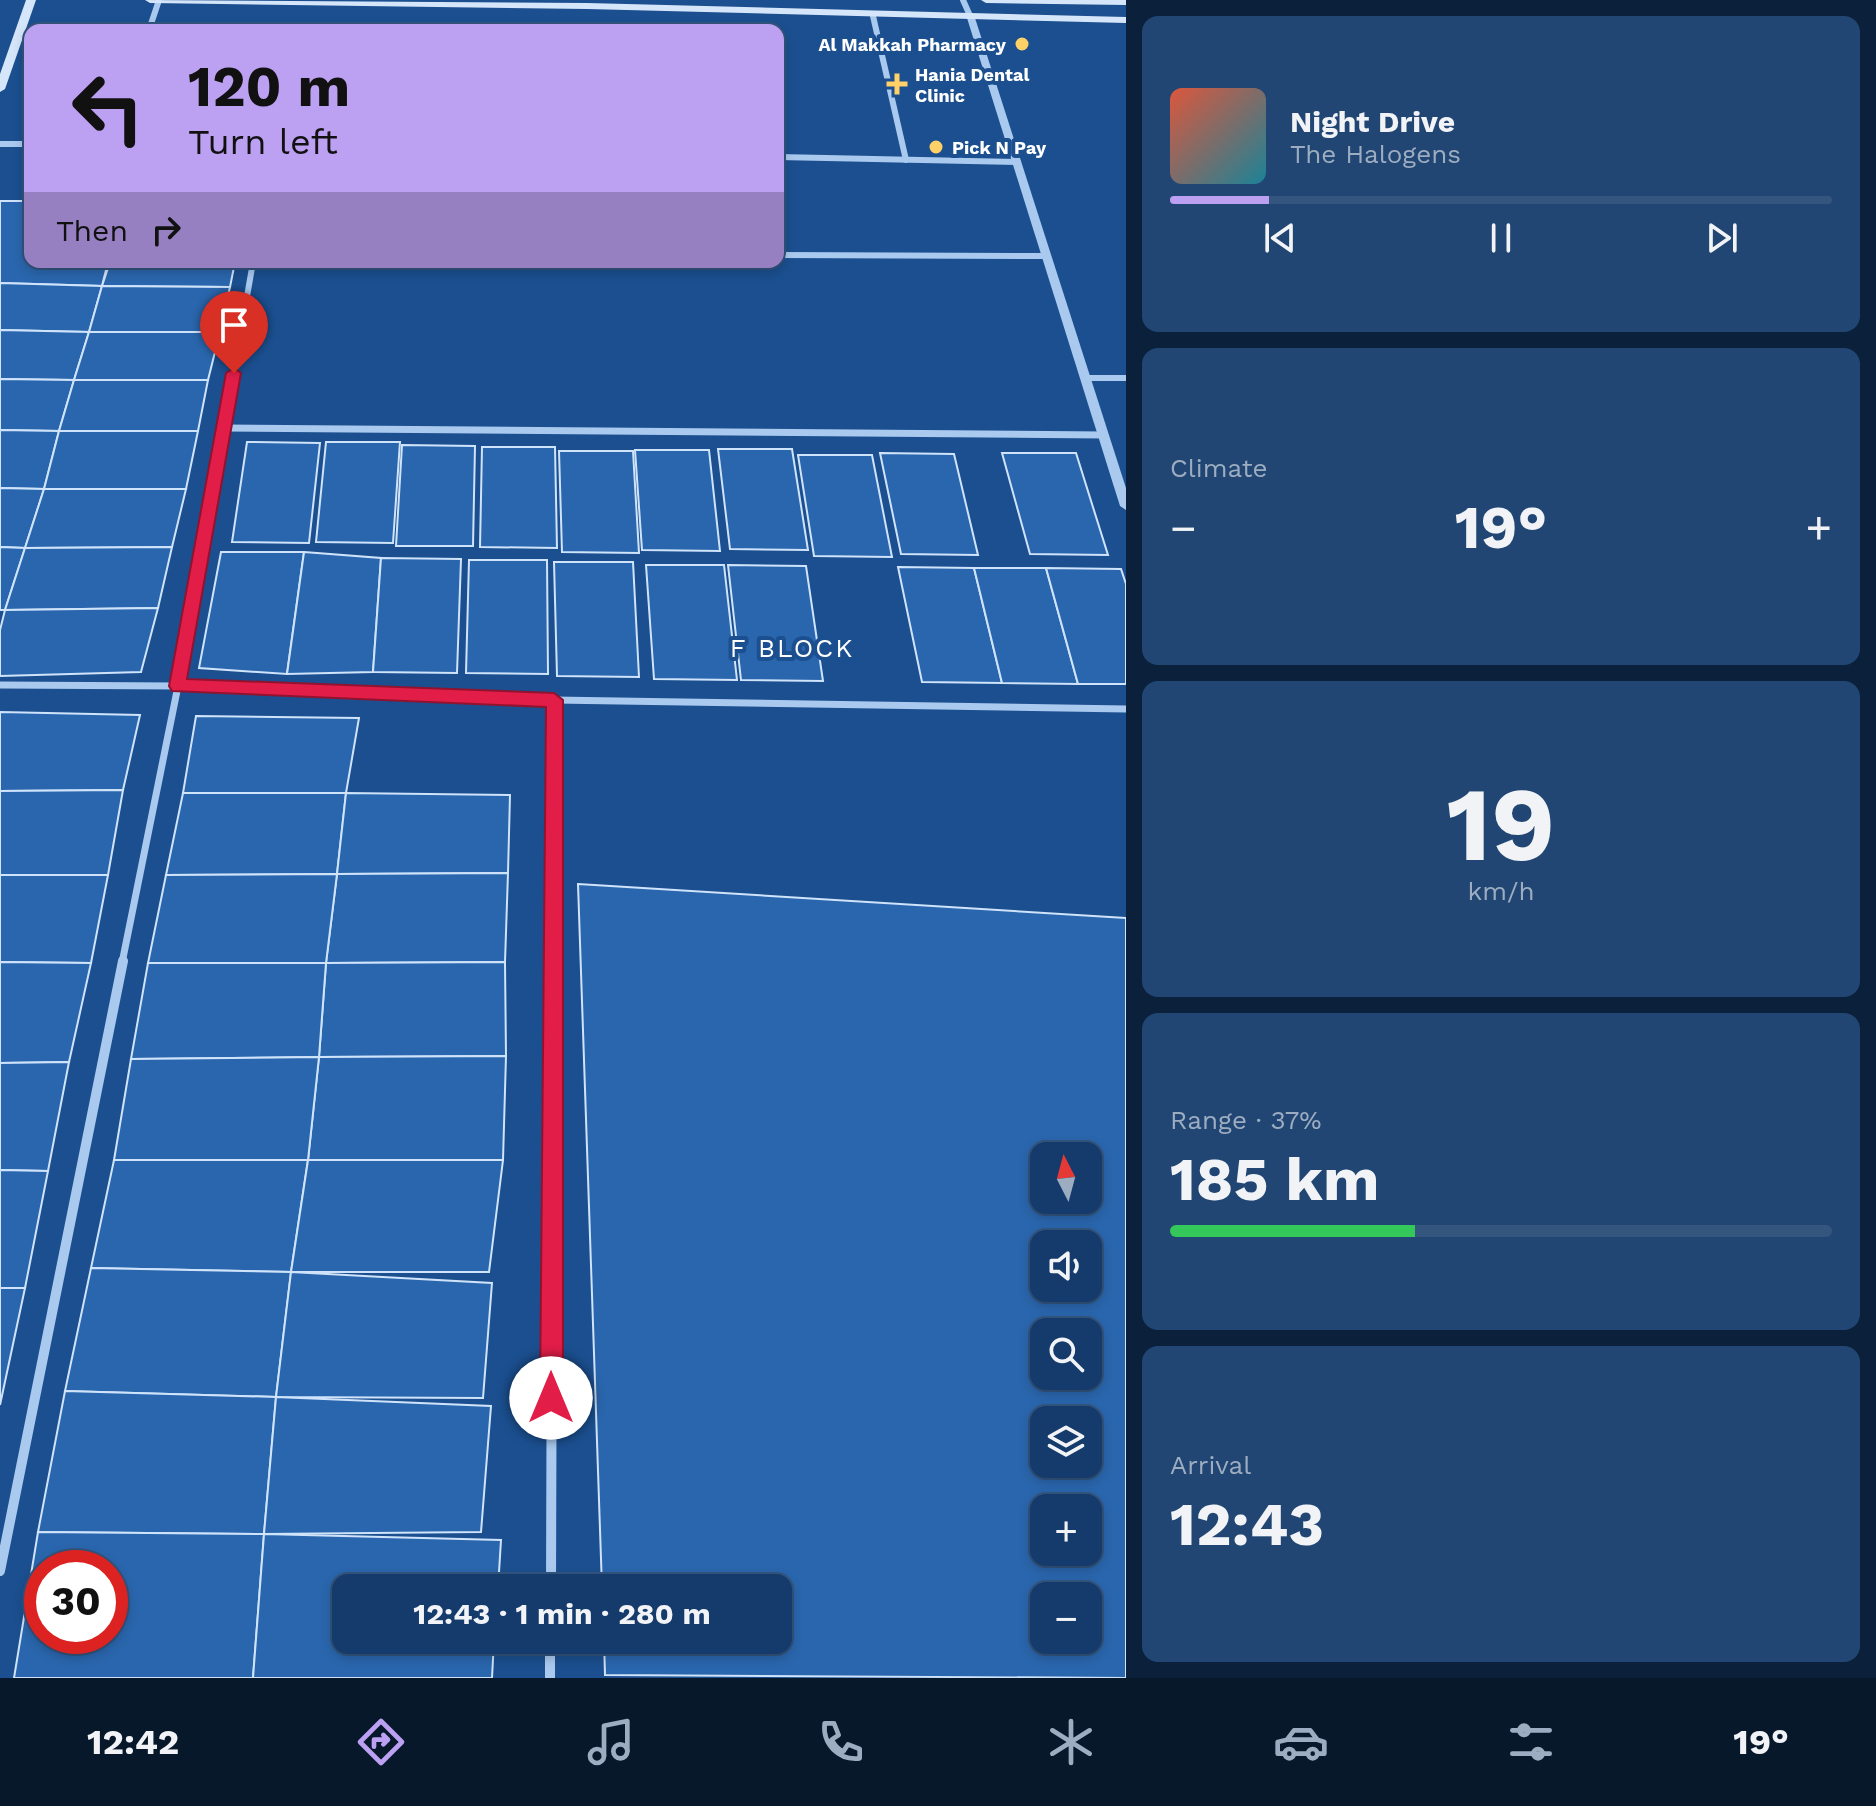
<!DOCTYPE html>
<html lang="en">
<head>
<meta charset="utf-8">
<style>
  body { margin:0; font-family:"Work Sans",sans-serif; background:#214673; color:#f1f3f6; height:100vh; display:flex; flex-direction:column; font-size:30px; white-space:nowrap }
  * { box-sizing:border-box; margin:0 }
  p { font-size:26px; color:#9dadc1 }
  .icon { flex:none; width:44px; height:44px; fill:none; stroke:currentColor; stroke-width:2; stroke-linecap:round; stroke-linejoin:round }
  .map { position:relative; flex:1; overflow:hidden }
  .panel { display:flex; flex-direction:column; gap:16px; padding:16px; background:#0b203b; width:750px }
  .panel>* { flex:none }
  .guide { position:absolute; left:24px; top:24px; width:760px; height:244px; border-radius:16px; box-shadow:0 4px 12px #0003,0 0 0 2px #33557e; background:#bca0f2; color:#111; overflow:hidden }
  .needle { width:52px; rotate:354deg }
  .tools { position:absolute; left:1030px; top:1142px; display:grid; gap:16px }
  .tools a { display:grid; place-items:center; width:72px; height:72px; border-radius:16px; background:#143b6b; box-shadow:0 4px 12px #0003,0 0 0 2px #33557e; font-size:40px }
  .speed { position:absolute; left:24px; top:1550px; display:flex; gap:16px; font-size:40px; font-weight:700; text-align:center }
  .speed>* { display:grid; place-content:center; width:104px; height:104px; border-radius:50%; background:#143b6b; box-shadow:0 4px 12px #0003,0 0 0 2px #33557e; line-height:1 }
  .speed .limit { border:12px solid #d22; background:#fff; color:#111 }
  .pin { position:absolute; display:grid; place-items:center; width:68px; height:68px; color:#fff; margin:-82px -34px; border-radius:50% 50% 50% 0; rotate:-45deg; box-shadow:0 0 8px #0007 }
  .pin .icon { rotate:45deg }
  .me { position:absolute; width:88px; margin:-44px; rotate:0deg; stroke-linejoin:round; filter:drop-shadow(0 0 6px #0008) }
  .turn { display:flex; align-items:center; gap:28px; height:168px; padding:0 32px; font-size:36px }
  .turn .icon { width:104px; height:104px; stroke-width:2.5 }
  .turn b { display:block; font-size:56px; line-height:68px }
  .then { display:flex; align-items:center; height:76px; padding:0 32px; background:#0003; gap:16px; font-size:30px }
  .big { font-size:60px; font-weight:700; line-height:1.1 }
  .panel .card { flex:1; display:flex; flex-direction:column; justify-content:center; gap:12px; min-width:0; padding:0 28px; border-radius:16px; background:#214673 }
  .panel .dial { align-items:center; gap:0 }
  .dial b { font-size:104px; line-height:1 }
  .song { display:flex; align-items:center; gap:24px }
  .cover { width:96px; height:96px; border-radius:12px; background:linear-gradient(135deg,hsl(10 70% 55%),hsl(190 70% 35%)) }
  .played { height:8px; border-radius:4px; background:linear-gradient(90deg,#bca0f2 15%,#33557e 15%) }
  .keys { display:flex; justify-content:space-around; direction:ltr }
  .heat { display:flex; justify-content:space-between; align-items:center; font-size:44px; direction:ltr }
  .charge { height:12px; border-radius:6px; background:linear-gradient(90deg,#34c759 37%,#33557e 0) }
  .trip { position:absolute; left:332px; top:1574px; width:460px; height:80px; border-radius:16px; background:#143b6b; box-shadow:0 4px 12px #0003,0 0 0 2px #33557e; font-weight:700; line-height:80px; text-align:center }
  .tab-bar { display:flex; height:128px; justify-content:space-around; align-items:center; background:#08182b; color:#9dadc1 }
  .tab-bar .icon { width:56px; height:56px }
  .tab-bar .on { color:#bca0f2 }
  .tab-bar b { font-size:36px; color:#f1f3f6 }
  main { display:flex; flex:1; min-height:0 }
  .map>svg:first-child { display:block }
</style>
</head>
<body>
<main>
<div class="map">
<svg width="1126" height="1678" viewBox="0 0 1126 1678">
  <rect width="100%" height="100%" fill="#1b4f8f"/>
  <g fill="#2a66ad" stroke="#cfe3fa" stroke-width="2" fill-rule="evenodd">
    <path d="M0 201H30V262H108L102 286 0 283Z"/>
    <path d="M110 262H235L230 287 102 286Z"/>
    <path d="M0 283 102 286 89 332 0 330Z"/>
    <path d="M102 286 230 287 220 332H89Z"/>
    <path d="M0 330 89 332 74 380 0 379Z"/>
    <path d="M89 332H220L208 380H74Z"/>
    <path d="M0 379 74 380 59 431 0 430Z"/>
    <path d="M74 380H208L198 431H59Z"/>
    <path d="M0 430 59 431 44 489 0 488Z"/>
    <path d="M59 431H198L186 489H44Z"/>
    <path d="M247 442 320 443 309 543 232 542Z"/>
    <path d="M326 442H400L393 543 316 542Z"/>
    <path d="M402 445 475 446 473 546H396Z"/>
    <path d="M482 447H555L557 548 480 547Z"/>
    <path d="M718 449H792L808 550 730 549Z"/>
    <path d="M635 450H709L720 551 642 550Z"/>
    <path d="M559 451H633L639 553 562 552Z"/>
    <path d="M880 453 954 454 978 555 901 554Z"/>
    <path d="M1002 453H1076L1108 555 1030 554Z"/>
    <path d="M798 455H872L892 557 814 556Z"/>
    <path d="M0 488 44 489 25 548 0 547Z"/>
    <path d="M44 489H186L172 547 25 548Z"/>
    <path d="M0 547 25 548 5 610H0Z"/>
    <path d="M172 547 158 608 5 610 25 548Z"/>
    <path d="M221 552H304L287 674 199 668Z"/>
    <path d="M304 552 381 558 373 672 287 674Z"/>
    <path d="M381 558 461 559 457 673 373 672Z"/>
    <path d="M469 560H547L548 674 466 673Z"/>
    <path d="M554 562H633L639 677 557 676Z"/>
    <path d="M646 565H724L737 680 654 679Z"/>
    <path d="M728 565 806 566 823 681 741 680Z"/>
    <path d="M898 567 974 568 1002 683 922 682Z"/>
    <path d="M974 568H1046L1078 684 1002 683Z"/>
    <path d="M1046 568 1121 569 1126 584V684H1078Z"/>
    <path d="M158 608 141 672 0 676V630L5 610Z"/>
    <path d="M0 712 140 715 123 790 0 791Z"/>
    <path d="M196 716 359 718 346 793H183Z"/>
    <path d="M123 790 108 875H0V791Z"/>
    <path d="M183 793H346L337 874 166 875Z"/>
    <path d="M346 793 510 795 508 873 337 874Z"/>
    <path d="M508 873 505 962 326 963 337 874Z"/>
    <path d="M337 874 326 963H148L166 875Z"/>
    <path d="M0 875H108L91 963 0 962Z"/>
    <path d="M578 884 1126 918V1678L605 1675 604 1640H778V1588H602ZM1044 1156H1088V1200H1044ZM1044 1244H1088V1288H1044ZM1044 1332H1088V1376H1044ZM1044 1420H1088V1464H1044ZM1044 1508H1088V1552H1044ZM1044 1596H1088V1640H1044Z"/>
    <path d="M0 962 91 963 69 1062 0 1063Z"/>
    <path d="M505 962 506 1056 319 1057 326 963Z"/>
    <path d="M148 963H326L319 1057 131 1059Z"/>
    <path d="M506 1056 503 1160H308L319 1057Z"/>
    <path d="M319 1057 308 1160H114L131 1059Z"/>
    <path d="M69 1062 48 1171 0 1170V1063Z"/>
    <path d="M114 1160H308L291 1272 91 1268Z"/>
    <path d="M308 1160H503L489 1272H291Z"/>
    <path d="M0 1170 48 1171 25 1288H0Z"/>
    <path d="M91 1268 291 1272 276 1397 65 1391Z"/>
    <path d="M291 1272 492 1283 483 1398 276 1397Z"/>
    <path d="M0 1288H25L0 1405Z"/>
    <path d="M65 1391 276 1397 264 1534 38 1532Z"/>
    <path d="M276 1397 491 1406 481 1532 264 1534Z"/>
    <path d="M38 1532 264 1534 253 1678H14ZM42 1568H110V1636H42Z"/>
    <path d="M264 1534 501 1540 498 1588H346V1640H494L492 1678H253Z"/>
  </g>
  <g fill="none" stroke-linecap="round" stroke-linejoin="round">
    <g stroke="#a9c9ee" stroke-width="6">
      <path d="M963 0 971 18"/>
      <path d="M873 16 906 160"/>
      <path d="M149 30 159 0"/>
      <path d="M0 144H30"/>
      <path d="M778 157 1017 162"/>
      <path d="M778 255 1046 256"/>
      <path d="M1085 378H1126"/>
      <path d="M226 417 253 262"/>
    </g>
    <g stroke="#a9c9ee" stroke-width="7">
      <path d="M224 428 1104 435"/>
      <path d="M0 685 178 686 554 700 1126 709"/>
      <path d="M122 963 178 686 226 415"/>
      <path d="M553 963 554 700"/>
    </g>
    <g stroke="#a9c9ee" stroke-width="10">
      <path d="M0 1571 123 961"/>
      <path d="M551 1588 553 961"/>
      <path d="M550 1640V1678"/>
    </g>
    <path fill="#a9c9ee" fill-rule="evenodd" d="M971 15 975 18 1126 488V510L1120 506 967 18Z"/>
    <g fill="#d6e6fa" fill-rule="evenodd">
      <path d="M26 0H36L5 89 0 92V74Z"/>
      <path d="M145 0 587 3 1126 17V23L587 9 150 3Z"/>
      <path d="M981 0H1126V5L986 3Z"/>
    </g>
  </g>
  <path fill="#e11d48" stroke="#92132f" stroke-width="2" d="M234 368 241 373 187 679 554 693 563 700V1398L559 1406 551 1409 543 1406 540 1398 546 707 172 691 169 686 226 373Z"/>
  <g fill="#ffd166" stroke="#1b4f8f" stroke-width="3">
    <circle cx="1022" cy="44" r="8"/>
    <path d="M893 72h8v8h8v8h-8v8h-8v-8h-8v-8h8z"/>
    <circle cx="936" cy="147" r="8"/>
  </g>
  <g text-anchor="middle" dominant-baseline="central" stroke-width="8" stroke-linejoin="round" paint-order="stroke">
    <g font-size="18" font-weight="bold" fill="#fff" stroke="#1b4f8f" text-anchor="start">
      <text x="1006" y="44" text-anchor="end">Al Makkah Pharmacy</text>
      <text x="915" y="74">Hania Dental<tspan x="915" dy="21">Clinic</tspan></text>
      <text x="952" y="147">Pick N Pay</text>
    </g>
    <g font-size="26" letter-spacing="2" fill="#fff" stroke="#1b4f8f">
      <text x="792" y="648">F BLOCK</text>
    </g>
  </g>
</svg>
<div class="tools">
<a><svg class="needle" viewBox="-14 -14 28 28"><path d="M0-13l5 13h-10z" fill="#e53935"/><path d="M0 13l5-13h-10z" fill="#9dadc1"/></svg></a>
<a><svg class="icon" aria-label="sound" viewBox="0 0 24 24"><path d="M4 9h4l5-4v14l-5-4H4zM17 9q2 3 0 6"/></svg></a>
<a><svg class="icon" aria-label="search" viewBox="0 0 24 24"><circle cx="10" cy="10" r="6"/><path d="M15 15l6 6"/></svg></a>
<a><svg class="icon" aria-label="layers" viewBox="0 0 24 24"><path d="M12 4l9 5-9 5-9-5zM3 14l9 5 9-5"/></svg></a>
<a>+</a>
<a>−</a>
</div>
<div class="speed"><div class="limit">30</div></div>
<div class="pin" style="left:234px;top:373px;background:#d93025"><svg class="icon" aria-label="arrive" viewBox="0 0 24 24"><path d="M6 21V4h12l-3 4 3 4H6"/></svg></div>
<svg class="me" style="left:551px;top:1398px" viewBox="-20 -20 40 40"><circle r="19" fill="#fff"/><path d="M0-13L10 11 0 6-10 11z" fill="#e11d48"/></svg>
<div class="trip">12:43 · 1 min · 280 m</div>
<div class="guide">
<div class="turn"><svg class="icon" aria-label="left" viewBox="0 0 24 24"><path d="M17 20v-9H6M10 6l-5 5 5 5"/></svg><div><b>120 m</b>Turn left</div></div>
<div class="then">Then<svg class="icon" aria-label="right" viewBox="0 0 24 24"><path d="M7 20v-9h11M14 6l5 5-5 5"/></svg></div>
</div>
</div>
<section class="panel">
<div class="card">
<div class="song"><i class="cover"></i><div><b>Night Drive</b><p>The Halogens</p></div></div>
<div class="played"></div>
<div class="keys"><svg class="icon" aria-label="previous" viewBox="0 0 24 24"><path d="M18 5L8 12l10 7zM5 5v14"/></svg><svg class="icon" aria-label="pause" viewBox="0 0 24 24"><path d="M8 5v14M16 5v14"/></svg><svg class="icon" aria-label="next" viewBox="0 0 24 24"><path d="M6 5l10 7-10 7zM19 5v14"/></svg></div>
</div>
<div class="card"><p>Climate</p>
<div class="heat"><a>−</a><b class="big">19°</b><a>+</a></div>
</div>
<div class="card dial"><b>19</b><p>km/h</p></div>
<div class="card"><p>Range · 37%</p><b class="big">185 km</b><div class="charge"></div></div>
<div class="card"><p>Arrival</p><b class="big">12:43</b></div>
</section>
</main>
<nav class="tab-bar">
<b>12:42</b>
<svg class="icon on" aria-label="directions" viewBox="0 0 24 24"><path d="M12 3l9 9-9 9-9-9zM9 14v-3h6M13 9l2 2-2 2"/></svg>
<svg class="icon" aria-label="music" viewBox="0 0 24 24"><path d="M9 18V5l10-2v13"/><circle cx="6" cy="18" r="3"/><circle cx="16" cy="16" r="3"/></svg>
<svg class="icon" aria-label="phone" viewBox="0 0 24 24"><path d="M5 4h4l2 5-3 2q2 4 5 5l2-3 5 2v4C11 20 4 13 5 4z"/></svg>
<svg class="icon" aria-label="climate" viewBox="0 0 24 24"><path d="M12 3v18M4 7l16 10M4 17L20 7"/></svg>
<svg class="icon" aria-label="car" viewBox="0 0 24 24"><path d="M5 17H2v-5l4-1 3-4h7l3 4 3 1v5h-3M9 17h6M6 11h13"/><circle cx="7" cy="17" r="2"/><circle cx="17" cy="17" r="2"/></svg>
<svg class="icon" aria-label="filters" viewBox="0 0 24 24"><path d="M4 7h16M4 17h16"/><circle cx="9" cy="7" r="2"/><circle cx="15" cy="17" r="2"/></svg>
<b>19°</b>
</nav>
</body>
</html>
